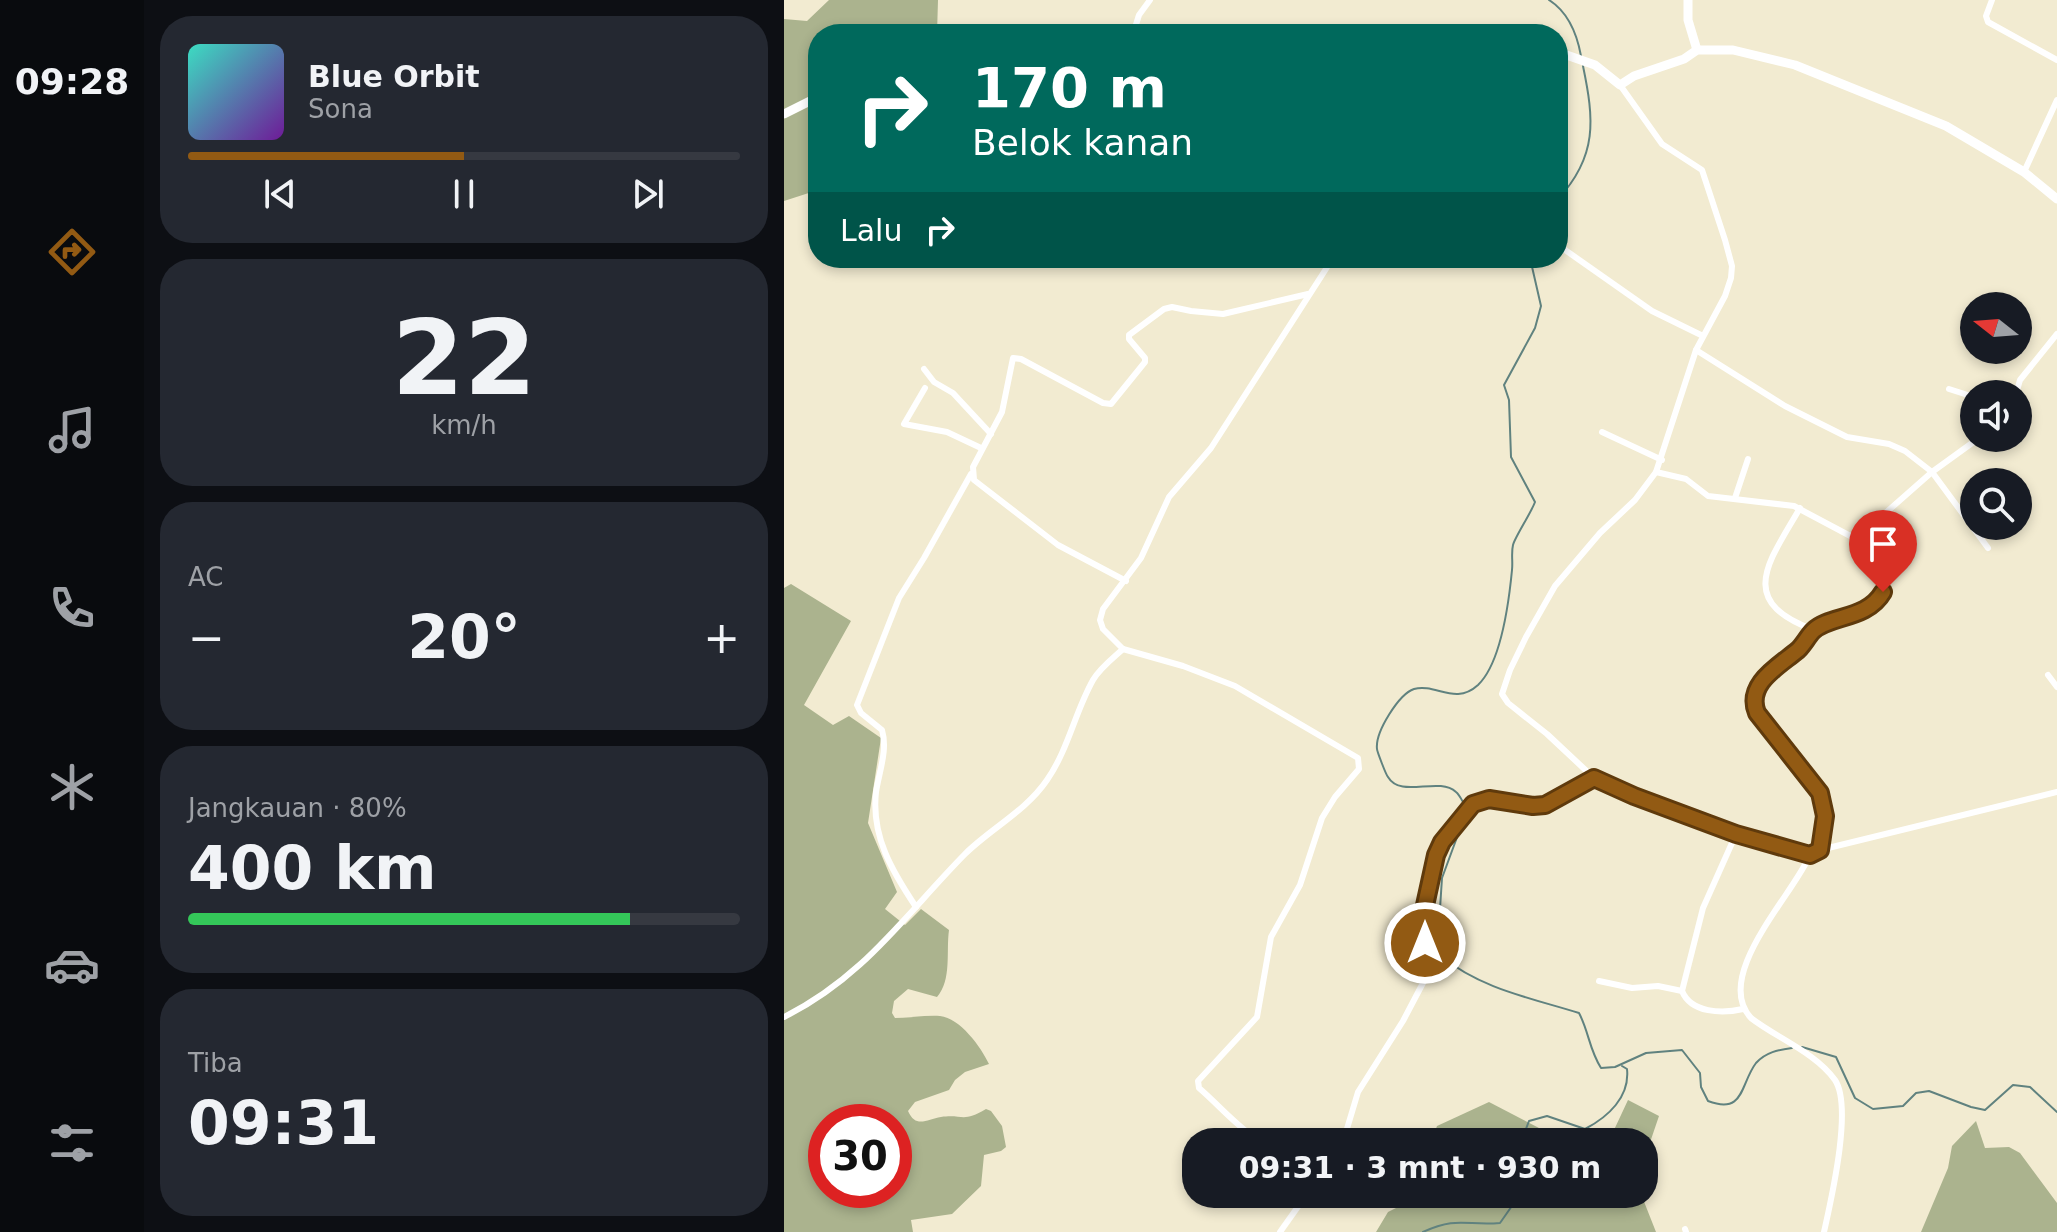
<!DOCTYPE html>
<html lang="id">
<head>
<meta charset="utf-8">
<style>
  body { margin:0; font-family:"DejaVu Sans",sans-serif; background:#242831; color:#f1f3f6; height:100vh; display:flex; flex-direction:column; font-size:30px; white-space:nowrap }
  * { box-sizing:border-box; margin:0 }
  p { font-size:26px; color:#9ea1a6 }
  .icon { flex:none; width:44px; height:44px; fill:none; stroke:currentColor; stroke-width:2; stroke-linecap:round; stroke-linejoin:round }
  .map { position:relative; flex:1; overflow:hidden }
  .panel { display:flex; flex-direction:column; gap:16px; padding:16px; background:#0d0f14; width:640px }
  .panel>* { flex:none }
  .top-card { position:absolute; left:24px; top:24px; width:760px; height:244px; border-radius:32px; box-shadow:0 4px 12px #0003; background:#00695c; color:#fff; overflow:hidden }
  .needle { width:52px; rotate:287deg }
  .buttons { position:absolute; left:1176px; top:292px; display:grid; gap:16px }
  .buttons a { display:grid; place-items:center; width:72px; height:72px; border-radius:50%; background:#171b24; box-shadow:0 4px 12px #0003; font-size:40px }
  .speed { position:absolute; left:24px; top:1104px; display:flex; gap:16px; font-size:40px; font-weight:700; text-align:center }
  .speed>* { display:grid; place-content:center; width:104px; height:104px; border-radius:50%; background:#171b24; box-shadow:0 4px 12px #0003; line-height:1 }
  .speed .limit { border:12px solid #d22; background:#fff; color:#111 }
  .pin { position:absolute; display:grid; place-items:center; width:68px; height:68px; color:#fff; margin:-82px -34px; border-radius:50% 50% 50% 0; rotate:-45deg; box-shadow:0 0 8px #0007 }
  .pin .icon { rotate:45deg }
  .me { position:absolute; width:88px; margin:-44px; rotate:0deg; stroke-linejoin:round; filter:drop-shadow(0 0 6px #0008) }
  .turn { display:flex; align-items:center; gap:28px; height:168px; padding:0 32px; font-size:36px }
  .turn .icon { width:104px; height:104px; stroke-width:2.5 }
  .turn b { display:block; font-size:56px; line-height:68px }
  .then { display:flex; align-items:center; height:76px; padding:0 32px; background:#0003; gap:16px; font-size:30px }
  .big { font-size:60px; font-weight:700; line-height:1.1 }
  .panel .widget { flex:1; display:flex; flex-direction:column; justify-content:center; gap:12px; min-width:0; padding:0 28px; border-radius:32px; background:#242831 }
  .panel .dial { align-items:center; gap:0 }
  .dial b { font-size:104px; line-height:1 }
  .song { display:flex; align-items:center; gap:24px }
  .cover { width:96px; height:96px; border-radius:12px; background:linear-gradient(135deg,hsl(170 70% 55%),hsl(280 70% 35%)) }
  .played { height:8px; border-radius:4px; background:linear-gradient(90deg,#925a13 50%,#363941 50%) }
  .keys { display:flex; justify-content:space-around; direction:ltr }
  .heat { display:flex; justify-content:space-between; align-items:center; font-size:44px; direction:ltr }
  .charge { height:12px; border-radius:6px; background:linear-gradient(90deg,#34c759 80%,#363941 0) }
  .trip { position:absolute; left:398px; top:1128px; width:476px; height:80px; border-radius:32px; background:#171b24; box-shadow:0 4px 12px #0003; font-weight:700; line-height:80px; text-align:center }
  main { display:flex; flex:1; min-height:0 }
  .dock { display:flex; flex-direction:column; width:144px; justify-content:space-around; align-items:center; background:#090b0e; color:#9ea1a6 }
  .dock .icon { width:56px; height:56px }
  .dock .selected { color:#925a13 }
  .dock b { font-size:36px; color:#f1f3f6 }
  .map>svg:first-child { display:block }
</style>
</head>
<body>
<main>
<nav class="dock">
<b>09:28</b>
<svg class="icon selected" aria-label="directions" viewBox="0 0 24 24"><path d="M12 3l9 9-9 9-9-9zM9 14v-3h6M13 9l2 2-2 2"/></svg>
<svg class="icon" aria-label="music" viewBox="0 0 24 24"><path d="M9 18V5l10-2v13"/><circle cx="6" cy="18" r="3"/><circle cx="16" cy="16" r="3"/></svg>
<svg class="icon" aria-label="phone" viewBox="0 0 24 24"><path d="M5 4h4l2 5-3 2q2 4 5 5l2-3 5 2v4C11 20 4 13 5 4z"/></svg>
<svg class="icon" aria-label="climate" viewBox="0 0 24 24"><path d="M12 3v18M4 7l16 10M4 17L20 7"/></svg>
<svg class="icon" aria-label="car" viewBox="0 0 24 24"><path d="M5 17H2v-5l4-1 3-4h7l3 4 3 1v5h-3M9 17h6M6 11h13"/><circle cx="7" cy="17" r="2"/><circle cx="17" cy="17" r="2"/></svg>
<svg class="icon" aria-label="filters" viewBox="0 0 24 24"><path d="M4 7h16M4 17h16"/><circle cx="9" cy="7" r="2"/><circle cx="15" cy="17" r="2"/></svg>
</nav>
<section class="panel">
<div class="widget">
<div class="song"><i class="cover"></i><div><b>Blue Orbit</b><p>Sona</p></div></div>
<div class="played"></div>
<div class="keys"><svg class="icon" aria-label="previous" viewBox="0 0 24 24"><path d="M18 5L8 12l10 7zM5 5v14"/></svg><svg class="icon" aria-label="pause" viewBox="0 0 24 24"><path d="M8 5v14M16 5v14"/></svg><svg class="icon" aria-label="next" viewBox="0 0 24 24"><path d="M6 5l10 7-10 7zM19 5v14"/></svg></div>
</div>
<div class="widget dial"><b>22</b><p>km/h</p></div>
<div class="widget"><p>AC</p>
<div class="heat"><a>−</a><b class="big">20°</b><a>+</a></div>
</div>
<div class="widget"><p>Jangkauan · 80%</p><b class="big">400 km</b><div class="charge"></div></div>
<div class="widget"><p>Tiba</p><b class="big">09:31</b></div>
</section>
<div class="map">
<svg width="1273" height="1232" viewBox="0 0 1273 1232">
  <rect width="100%" height="100%" fill="#f2ebd1"/>
  <g fill="#abb38e" fill-rule="evenodd">
    <path d="M45 0H154L153 34H34V190L0 201V19L23 21Z"/>
    <path d="M7 584 67 621 20 705 49 725 65 716 97 738 84 823 113 892 101 909 121 925 137 909 165 930C162 951 168 980 153 997L124 989 110 1001 108 1013 111 1018C126 1018 142 1015 156 1016 176 1018 197 1047 205 1064L181 1072 171 1080 165 1090 131 1102 124 1111C132 1129 143 1119 157 1117 179 1114 179 1123 202 1109L207 1111 218 1126 222 1147 217 1151 200 1155 197 1186 168 1214 127 1220 129 1232H0V588ZM42 1122H110V1190H42Z"/>
    <path d="M844 1100 875 1116 860 1160V1142H806L830 1130Z"/>
    <path d="M705 1102 782 1142H647L653 1126Z"/>
    <path d="M1192 1121 1201 1148 1225 1147 1236 1153 1273 1203V1232H1137L1164 1168 1168 1146Z"/>
    <path d="M629 1194H857L872 1232H592L604 1212 620 1204Z"/>
  </g>
  <g fill="none" stroke-linecap="round" stroke-linejoin="round">
    <g stroke="#60827f" stroke-width="2">
      <path d="M765 0C784 12 793 34 797 56"/>
      <path d="M774 199C814 156 810 119 799 66"/>
      <path d="M682 807C679 803 676 795 672 792 654 776 617 799 604 777 602 775 593 751 593 749 591 732 615 694 630 689 652 683 671 706 694 685 717 663 725 601 728 570 729 562 727 553 729 545 731 537 747 513 751 502L727 457 725 400 720 385 751 328 757 306 746 258"/>
      <path d="M679 821 658 878 654 939 657 956C697 989 747 998 795 1013 805 1032 805 1049 817 1068L831 1067 862 1053 898 1050 916 1073 917 1087 924 1101C961 1115 956 1084 972 1063 982 1052 994 1050 1008 1048"/>
      <path d="M1018 1047 1052 1057 1071 1098 1089 1109 1119 1106 1132 1093 1145 1091 1187 1107 1201 1110 1229 1085 1246 1087 1273 1112"/>
      <path d="M737 1142 745 1121 763 1116 801 1129C824 1117 846 1097 843 1069L838 1066"/>
      <path d="M639 1232C674 1216 682 1226 716 1223L730 1203 732 1194"/>
    </g>
    <g stroke="#fff" stroke-width="6">
      <path d="M1208 0 1202 16 1204 22 1273 60"/>
      <path d="M350 31 355 15 366 0"/>
      <path d="M836 85 878 144 918 170 941 240 948 266 947 278 941 296 912 350 872 472 851 500 816 533 771 586 742 637 726 670 718 694 724 703 763 734 810 778 850 796 952 834 1026 855C1009 895 928 976 967 1018 993 1038 1032 1053 1051 1080 1069 1107 1047 1200 1040 1232"/>
      <path d="M1240 172 1273 100"/>
      <path d="M774 245 868 311 919 336"/>
      <path d="M912 350 1001 406 1063 437 1105 444 1121 451 1148 472 1204 548"/>
      <path d="M140 369 150 382 169 393 207 434"/>
      <path d="M141 388 120 424 163 432 197 448"/>
      <path d="M1165 389 1190 397"/>
      <path d="M1232 394 1236 380 1273 334"/>
      <path d="M818 432 878 460"/>
      <path d="M872 472 902 479 924 496 1010 506 1072 539"/>
      <path d="M951 498 964 459"/>
      <path d="M1016 508C985 562 951 601 1030 630"/>
      <path d="M342 581 274 545 190 480 189 467 218 412 229 358 237 359 319 403 327 404 361 362V358L345 339V335L380 309 388 307 407 311 439 314 524 294"/>
      <path d="M339 649 399 666 451 686 574 758 575 769 551 797 538 818 516 885 487 937 473 1017 414 1081 415 1088C436 1106 454 1128 477 1142"/>
      <path d="M1264 675 1273 687"/>
      <path d="M952 834 919 908 898 991C907 1013 938 1014 959 1009"/>
      <path d="M1036 850C1039 838 1042 824 1041 812 1036 777 994 740 973 713 961 681 1005 658 1024 640L1030 630 1069 615 1097 597C1103 580 1082 566 1071 554L1072 539 1148 472 1195 438"/>
      <path d="M1036 850 1273 792"/>
      <path d="M132 907C108 871 87 836 92 792 95 772 104 750 98 730L77 713 73 705 115 598 140 558 187 474"/>
      <path d="M815 981 848 988 874 986 898 991"/>
      <path d="M0 1017C79 978 121 915 181 854 206 829 242 811 263 780 284 750 291 712 309 680 316 668 328 659 339 649L319 629 316 620 319 609 357 558 385 497 427 448 549 258"/>
      <path d="M559 1142 574 1092 619 1021 650 962 648 951 641 943 638 919 647 873 658 842 689 804 705 799 749 806 761 805 810 778"/>
      <path d="M901 1229 902 1232"/>
      <path d="M496 1232 523 1194"/>
    </g>
    <g stroke="#fff" stroke-width="9">
      <path d="M904 0V20L913 50"/>
      <path d="M280 34 350 31 414 34"/>
      <path d="M774 52 811 65 836 85 850 76 900 59 913 50H949L1011 65 1162 126 1240 172 1273 199"/>
      <path d="M0 114 34 97"/>
    </g>
  </g>
  <g fill="none" stroke-linecap="round" stroke-linejoin="round">
    <g stroke="#5f3a0c" stroke-width="20">
      <path id="route" d="M641 943 638 919 652 855 658 842 689 804 705 799 749 806 761 805 810 778 850 796 952 834 1026 855 1036 850 1041 816 1036 793 973 713C961 684 995 666 1014 650 1020 644 1024 636 1029 631 1045 615 1083 620 1099 592"/>
    </g>
    <use href="#route" stroke="#925a13" stroke-width="14"/>
  </g>
</svg>
<div class="buttons">
<a><svg class="needle" viewBox="-14 -14 28 28"><path d="M0-13l5 13h-10z" fill="#e53935"/><path d="M0 13l5-13h-10z" fill="#9ea1a6"/></svg></a>
<a><svg class="icon" aria-label="sound" viewBox="0 0 24 24"><path d="M4 9h4l5-4v14l-5-4H4zM17 9q2 3 0 6"/></svg></a>
<a><svg class="icon" aria-label="search" viewBox="0 0 24 24"><circle cx="10" cy="10" r="6"/><path d="M15 15l6 6"/></svg></a>
</div>
<div class="speed"><div class="limit">30</div></div>
<div class="pin" style="left:1099px;top:592px;background:#d93025"><svg class="icon" aria-label="arrive" viewBox="0 0 24 24"><path d="M6 21V4h12l-3 4 3 4H6"/></svg></div>
<svg class="me" style="left:641px;top:943px" viewBox="-20 -20 40 40"><circle r="17" fill="#925a13" stroke="#fff" stroke-width="3"/><path d="M0-11L8 9 0 5-8 9z" fill="#fff"/></svg>
<div class="trip">09:31 · 3 mnt · 930 m</div>
<div class="top-card">
<div class="turn"><svg class="icon" aria-label="right" viewBox="0 0 24 24"><path d="M7 20v-9h11M14 6l5 5-5 5"/></svg><div><b>170 m</b>Belok kanan</div></div>
<div class="then">Lalu<svg class="icon" aria-label="right" viewBox="0 0 24 24"><path d="M7 20v-9h11M14 6l5 5-5 5"/></svg></div>
</div>
</div>
</main>
</body>
</html>
